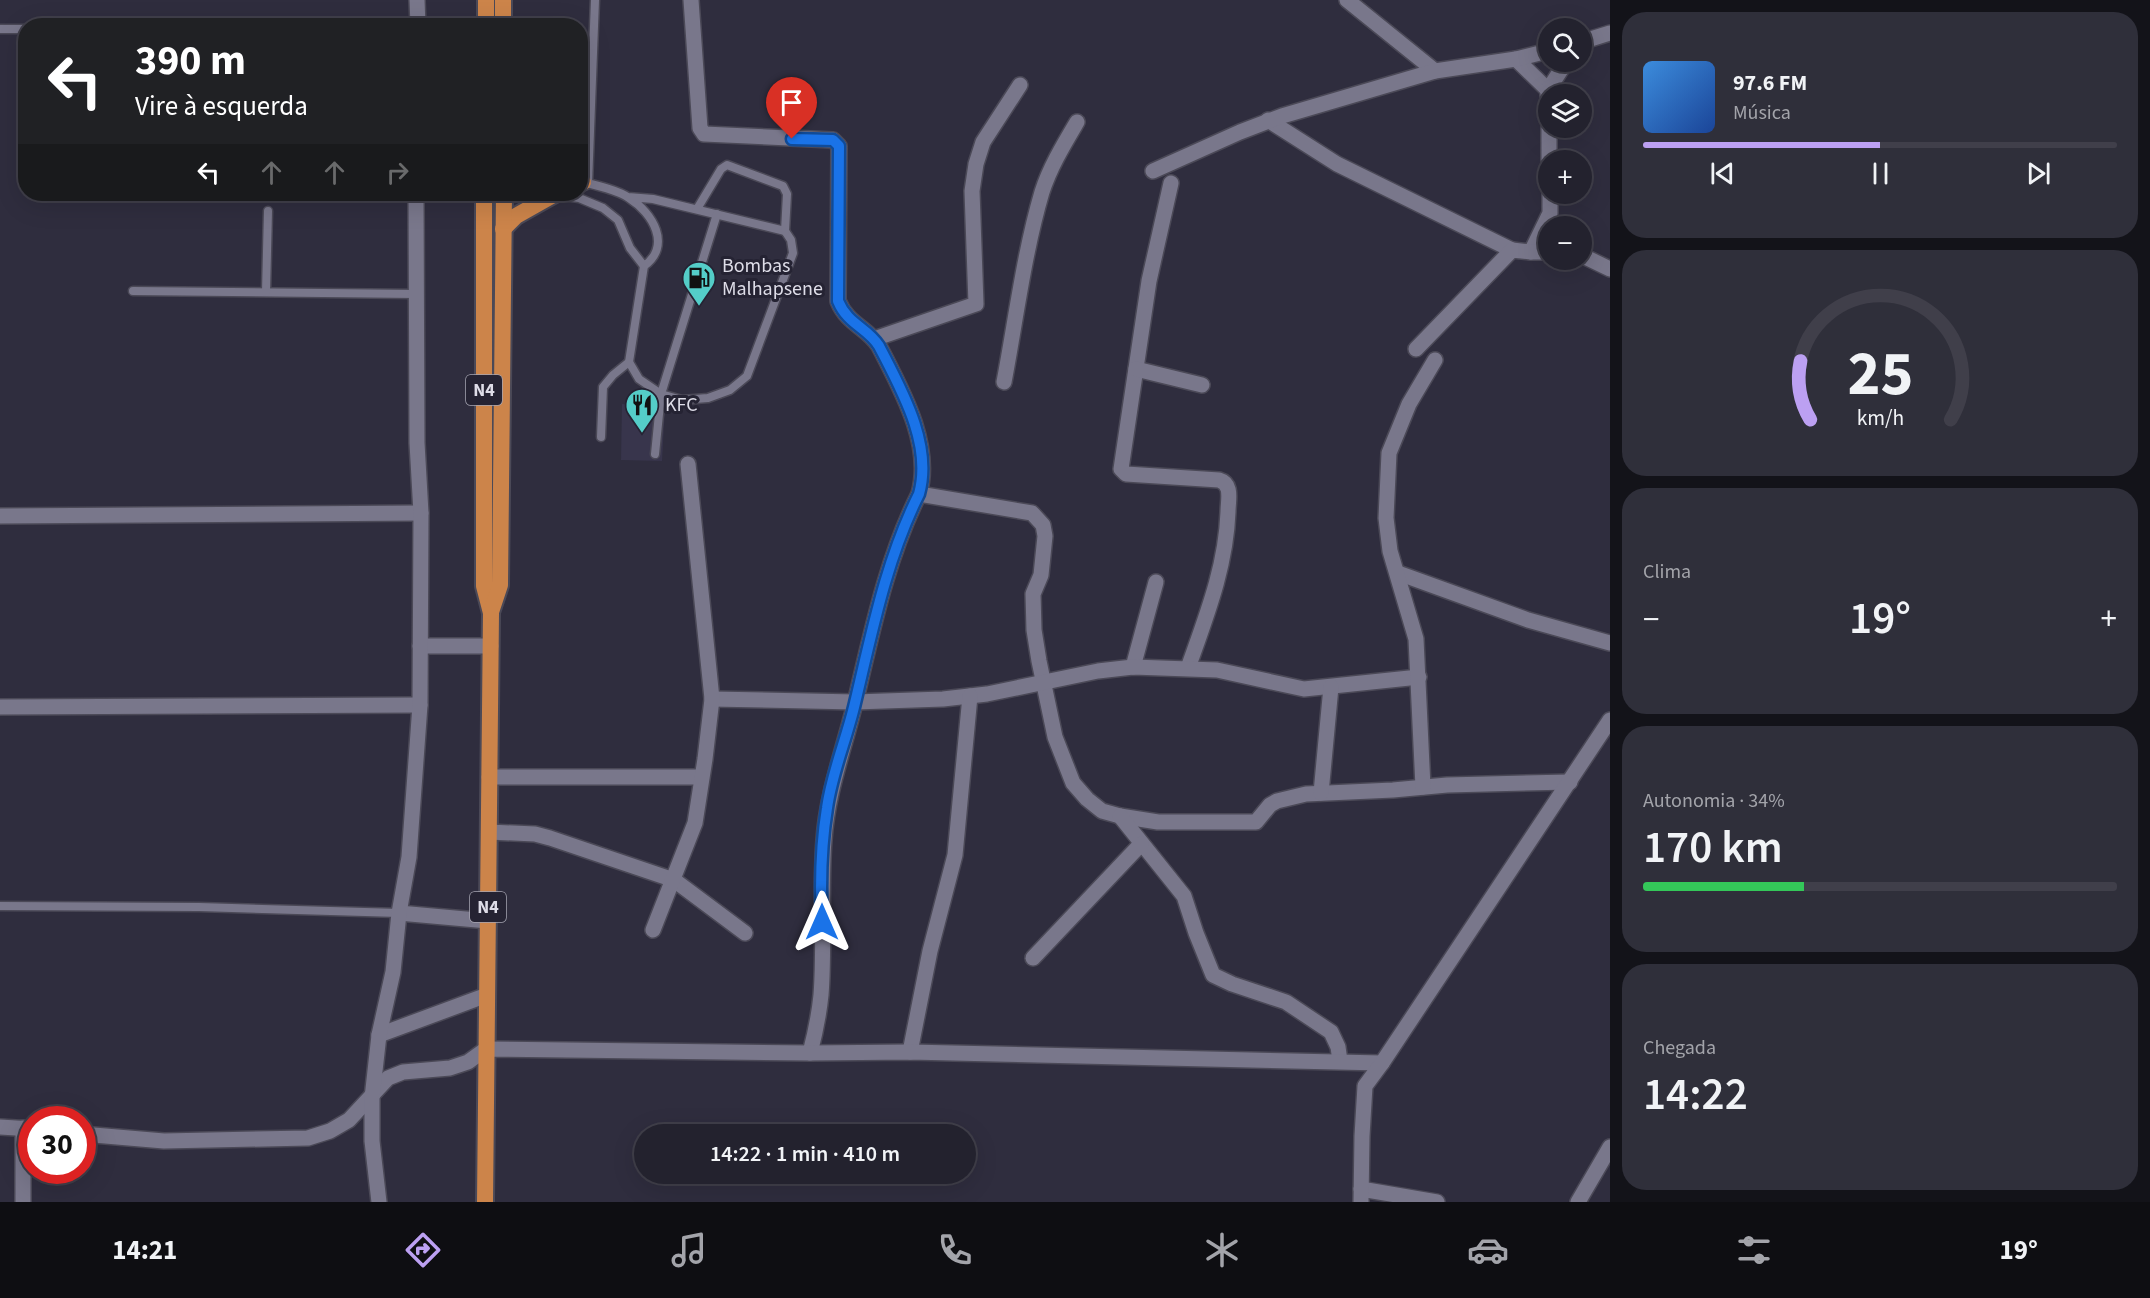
<!DOCTYPE html>
<html lang="pt">
<head>
<meta charset="utf-8">
<style>
  body { margin:0; font-family:"Source Sans 3",sans-serif; background:#2f2f3a; color:#f1f3f6; height:100vh; display:flex; flex-direction:column; font-size:22px; white-space:nowrap }
  * { box-sizing:border-box; margin:0 }
  p { font-size:20px; color:#a3a4aa }
  .icon { flex:none; width:33px; height:33px; fill:none; stroke:currentColor; stroke-width:2; stroke-linecap:round; stroke-linejoin:round }
  .map { position:relative; flex:1; overflow:hidden }
  .panel { display:flex; flex-direction:column; gap:12px; padding:12px; background:#131319; width:540px }
  .panel>* { flex:none }
  .hud { position:absolute; left:18px; top:18px; width:570px; height:183px; border-radius:24px; box-shadow:0 6px 24px #0002,0 0 0 2px #403f4a; background:#202124; color:#fff; overflow:hidden }
  .controls { position:absolute; left:1538px; top:18px; display:grid; gap:12px }
  .controls a { display:grid; place-items:center; width:54px; height:54px; border-radius:50%; background:#23222e; box-shadow:0 6px 24px #0002,0 0 0 2px #403f4a; font-size:30px }
  .speed { position:absolute; left:18px; top:1106px; display:flex; gap:12px; font-size:30px; font-weight:700; text-align:center }
  .speed>* { display:grid; place-content:center; width:78px; height:78px; border-radius:50%; background:#23222e; box-shadow:0 6px 24px #0002,0 0 0 2px #403f4a; line-height:1 }
  .speed .limit { border:9px solid #d22; background:#fff; color:#111 }
  .pin { position:absolute; display:grid; place-items:center; width:51px; height:51px; color:#fff; margin:-62px -26px; border-radius:50% 50% 50% 0; rotate:-45deg; box-shadow:0 0 6px #0007 }
  .pin .icon { rotate:45deg }
  .me { position:absolute; width:66px; margin:-33px; rotate:0deg; stroke-linejoin:round; filter:drop-shadow(0 0 4px #0008) }
  .turn { display:flex; align-items:center; gap:21px; height:126px; padding:0 18px; font-size:27px }
  .turn .icon { width:78px; height:78px; stroke-width:2.5 }
  .turn b { display:block; font-size:42px; line-height:51px }
  .lanes { display:flex; align-items:center; height:57px; padding:0 18px; background:#0003; justify-content:center; gap:30px; direction:ltr }
  .lanes .off { opacity:.35 }
  .big { font-size:45px; font-weight:600; line-height:1.1 }
  .panel .widget { flex:1; display:flex; flex-direction:column; justify-content:center; gap:9px; min-width:0; padding:0 21px; border-radius:24px; background:#2f2f3a }
  .panel .dial { align-items:center; gap:0 }
  .dial svg { height:156px; overflow:visible; fill:none; stroke:#403f4a; stroke-width:7; stroke-linecap:round; text-anchor:middle }
  .dial text { fill:#f1f3f6; stroke:none }
  .song { display:flex; align-items:center; gap:18px }
  .cover { width:72px; height:72px; border-radius:9px; background:linear-gradient(135deg,hsl(210 70% 55%),hsl(220 70% 35%)) }
  .played { height:6px; border-radius:3px; background:linear-gradient(90deg,#bca0f2 50%,#403f4a 50%) }
  .keys { display:flex; justify-content:space-around; direction:ltr }
  .heat { display:flex; justify-content:space-between; align-items:center; font-size:33px; direction:ltr }
  .charge { height:9px; border-radius:4px; background:linear-gradient(90deg,#34c759 34%,#403f4a 0) }
  .trip { position:absolute; left:634px; top:1124px; width:342px; height:60px; border-radius:30px; background:#23222e; box-shadow:0 6px 24px #0002,0 0 0 2px #403f4a; font-weight:600; line-height:60px; text-align:center }
  .menu { display:flex; height:96px; justify-content:space-around; align-items:center; background:#0e0e12; color:#a3a4aa }
  .menu .icon { width:42px; height:42px }
  .menu .current { color:#bca0f2 }
  .menu b { font-size:27px; color:#f1f3f6 }
  main { display:flex; flex:1; min-height:0 }
  .map>svg:first-child { display:block }
</style>
</head>
<body>
<main>
<div class="map">
<svg width="1610" height="1202" viewBox="0 0 1610 1202">
  <rect width="100%" height="100%" fill="#2f2d3e"/>
  <path fill="#38354c" d="M622 404 665 407 662 461 621 460Z"/>
  <g fill="none" stroke-linecap="round" stroke-linejoin="round">
    <g stroke="#4b4957" stroke-width="11">
      <g id="service">
        <path d="M0 29H26"/>
        <path d="M581 182C593 184 620 191 629 198 653 213 672 246 644 266L629 362 639 379 661 394 682 400 708 398 730 390 747 376 793 253 791 240 785 231 653 199 628 197"/>
        <path d="M588 184 595 0"/>
        <path d="M552 194 579 198 603 208 618 220 630 248 644 266"/>
        <path d="M697 209 721 169 727 165 783 186 787 194 785 231"/>
        <path d="M133 291 416 294"/>
        <path d="M266 292 268 211"/>
        <path d="M601 437 603 387 613 375 629 362"/>
        <path d="M655 454 661 394 717 214"/>
        <path d="M0 906 199 907 399 913"/>
      </g>
    </g>
    <g stroke="#4b4957" stroke-width="18">
      <g id="minor">
        <path d="M417 0 418 26"/>
        <path d="M691 0 700 128 704 134 833 140 839 146 838 301C848 325 867 327 879 346 901 389 933 444 919 494 886 560 872 632 855 703 844 749 827 793 824 840 820 892 825 944 821 995 819 1015 815 1034 810 1053"/>
        <path d="M1347 0 1435 71"/>
        <path d="M1581 42 1610 33"/>
        <path d="M1516 59 1548 90"/>
        <path d="M1548 96V90L1566 62"/>
        <path d="M1268 120 1337 164 1512 250"/>
        <path d="M1549 128V160"/>
        <path d="M1153 171 1240 132 1282 116 1435 71 1516 59 1548 51"/>
        <path d="M1171 183 1149 281 1121 469 1126 474 1219 480C1233 484 1228 500 1228 512 1226 567 1206 617 1188 668"/>
        <path d="M1531 252 1550 213V194"/>
        <path d="M1581 255 1610 269"/>
        <path d="M874 339 976 304 972 191 976 164 983 142 1020 85"/>
        <path d="M1416 349 1512 250 1531 252H1548"/>
        <path d="M1136 369 1202 385"/>
        <path d="M1004 382C1016 319 1024 253 1042 192 1050 167 1064 144 1077 122"/>
        <path d="M919 494 1032 513 1043 525 1045 536 1041 575 1033 594 1034 630 1039 661 1055 737 1073 783 1087 799 1102 811 1120 816 1158 822H1256L1270 805 1277 801 1306 794 1393 790 1447 785 1570 782"/>
        <path d="M0 516 421 513"/>
        <path d="M1398 573 1528 620 1610 643"/>
        <path d="M420 646H491"/>
        <path d="M1133 667 1156 582"/>
        <path d="M712 699 855 702 943 699 987 694 1098 671 1133 667 1217 670 1304 689 1419 677"/>
        <path d="M0 707 420 705"/>
        <path d="M489 777H701"/>
        <path d="M1423 787 1416 639 1390 551 1386 518 1389 453 1409 404 1435 360"/>
        <path d="M1321 793 1331 687"/>
        <path d="M1120 816 1184 896 1196 933 1213 975 1232 984 1286 1002 1331 1032 1338 1047 1340 1061"/>
        <path d="M489 832 535 834 550 838 674 880 745 933"/>
        <path d="M399 913 488 921"/>
        <path d="M653 930 695 823 705 759 712 699 688 464"/>
        <path d="M1033 958 1141 844"/>
        <path d="M379 1035 487 995"/>
        <path d="M910 1052 930 951 955 855 970 696"/>
        <path d="M0 1127 32 1129"/>
        <path d="M23 1128V1202"/>
        <path d="M82 1134 164 1141 308 1138 330 1131 349 1120 388 1078 403 1072 450 1068 468 1062 486 1049 810 1053 910 1052 1382 1063"/>
        <path d="M1361 1189 1437 1202"/>
        <path d="M379 1202 372 1141V1098L379 1035 393 972 399 913 409 857 420 705 421 513 417 443 416 194"/>
        <path d="M1361 1202 1362 1136 1365 1086 1382 1063 1610 720"/>
        <path d="M1578 1202 1610 1147"/>
      </g>
    </g>
    <g stroke="#4b4957" stroke-width="20">
      <g id="trunk">
        <path d="M486 26V0"/>
        <path d="M503 26V0"/>
        <path d="M580 180 583 182"/>
        <path d="M484 194V586L491 613 485 1202"/>
        <path d="M503 229 516 216 555 194"/>
        <path d="M491 612 500 585 504 194"/>
      </g>
    </g>
    <use href="#service" stroke="#79778b" stroke-width="8"/>
    <use href="#minor" stroke="#79778b" stroke-width="15"/>
    <use href="#trunk" stroke="#cc844a" stroke-width="16"/>
  </g>
  <g fill="none" stroke-linecap="round" stroke-linejoin="round">
    <g stroke="#114b97" stroke-width="15">
      <path id="route" d="M792 139 833 140 839 146 838 301C848 325 867 327 879 346 901 389 933 444 919 494 886 560 872 632 855 703 847 738 832 772 827 808 821 845 820 884 822 922"/>
    </g>
    <use href="#route" stroke="#1a73e8" stroke-width="10"/>
  </g>
  <defs>
    <g id="fuel-pin" transform="scale(1.725)"><path d="M0 17L-7.5 6A9.5 9.5 0 1 1 7.5 6Z" fill="#54cdc8" stroke="#252333"/><path d="M-5.5-6h7V0h2V4h1.3V-2.5L3-4.5l.8-.8L6-3V5H2.5V1h-1V6h-7ZM-4.2-4.7v3.2H.2V-4.7Z" fill="#111"/></g>
    <g id="restaurant-pin" transform="scale(1.725)"><path d="M0 17L-7.5 6A9.5 9.5 0 1 1 7.5 6Z" fill="#54cdc8" stroke="#252333"/><path d="M-5-6h1v4h1v-4h1v4h1v-4h1v5L-1.5 .5V6h-2V.5L-5-1ZM5-6V6H3V1.5H1.5Q1.5-4 5-6Z" fill="#111"/></g>
  </defs>
  <g fill-rule="evenodd">
    <use href="#fuel-pin" x="699" y="278"/>
    <use href="#restaurant-pin" x="642" y="405"/>
  </g>
  <g text-anchor="middle" dominant-baseline="central" stroke-width="6" stroke-linejoin="round" paint-order="stroke">
    <g fill="#252333" stroke="#a6a5b2" stroke-width="1.5">
      <rect x="466" y="375" width="36" height="30" rx="4.5"/>
      <rect x="470" y="892" width="36" height="30" rx="4.5"/>
    </g>
    <g font-size="18" font-weight="bold" fill="#dedde8">
      <text x="484" y="390">N4</text>
      <text x="488" y="907">N4</text>
    </g>
    <g font-size="20" fill="#dedde8" stroke="#252333" text-anchor="start">
      <text x="722" y="266">Bombas<tspan x="722" dy="23">Malhapsene</tspan></text>
      <text x="665" y="405">KFC</text>
    </g>
  </g>
</svg>
<div class="controls">
<a><svg class="icon" aria-label="search" viewBox="0 0 24 24"><circle cx="10" cy="10" r="6"/><path d="M15 15l6 6"/></svg></a>
<a><svg class="icon" aria-label="layers" viewBox="0 0 24 24"><path d="M12 4l9 5-9 5-9-5zM3 14l9 5 9-5"/></svg></a>
<a>+</a>
<a>−</a>
</div>
<div class="speed"><div class="limit">30</div></div>
<div class="pin" style="left:792px;top:139px;background:#d93025"><svg class="icon" aria-label="arrive" viewBox="0 0 24 24"><path d="M6 21V4h12l-3 4 3 4H6"/></svg></div>
<svg class="me" style="left:822px;top:922px" viewBox="-20 -20 40 40"><path d="M0-17L14 15 0 8-14 15z" fill="#1a73e8" stroke="#fff" stroke-width="4"/></svg>
<div class="trip">14:22 · 1 min · 410 m</div>
<div class="hud">
<div class="turn"><svg class="icon" aria-label="left" viewBox="0 0 24 24"><path d="M17 20v-9H6M10 6l-5 5 5 5"/></svg><div><b>390 m</b>Vire à esquerda</div></div>
<div class="lanes"><svg class="icon" aria-label="left" viewBox="0 0 24 24"><path d="M17 20v-9H6M10 6l-5 5 5 5"/></svg><svg class="icon off" aria-label="ahead" viewBox="0 0 24 24"><path d="M12 20V5M6 11l6-6 6 6"/></svg><svg class="icon off" aria-label="ahead" viewBox="0 0 24 24"><path d="M12 20V5M6 11l6-6 6 6"/></svg><svg class="icon off" aria-label="right" viewBox="0 0 24 24"><path d="M7 20v-9h11M14 6l5 5-5 5"/></svg></div>
</div>
</div>
<section class="panel">
<div class="widget">
<div class="song"><i class="cover"></i><div><b>97.6 FM</b><p>Música</p></div></div>
<div class="played"></div>
<div class="keys"><svg class="icon" aria-label="previous" viewBox="0 0 24 24"><path d="M18 5L8 12l10 7zM5 5v14"/></svg><svg class="icon" aria-label="pause" viewBox="0 0 24 24"><path d="M8 5v14M16 5v14"/></svg><svg class="icon" aria-label="next" viewBox="0 0 24 24"><path d="M6 5l10 7-10 7zM19 5v14"/></svg></div>
</div>
<div class="widget dial"><svg viewBox="0 0 100 80">
<path d="M14 69A42 42 0 1 1 86 69"/>
<path d="M14 69A42 42 0 0 1 9 39" stroke="#bca0f2"/>
<text x="50" y="56" font-size="32" font-weight="700">25</text>
<text x="50" y="72" font-size="11">km/h</text>
</svg></div>
<div class="widget"><p>Clima</p>
<div class="heat"><a>−</a><b class="big">19°</b><a>+</a></div>
</div>
<div class="widget"><p>Autonomia · 34%</p><b class="big">170 km</b><div class="charge"></div></div>
<div class="widget"><p>Chegada</p><b class="big">14:22</b></div>
</section>
</main>
<nav class="menu">
<b>14:21</b>
<svg class="icon current" aria-label="directions" viewBox="0 0 24 24"><path d="M12 3l9 9-9 9-9-9zM9 14v-3h6M13 9l2 2-2 2"/></svg>
<svg class="icon" aria-label="music" viewBox="0 0 24 24"><path d="M9 18V5l10-2v13"/><circle cx="6" cy="18" r="3"/><circle cx="16" cy="16" r="3"/></svg>
<svg class="icon" aria-label="phone" viewBox="0 0 24 24"><path d="M5 4h4l2 5-3 2q2 4 5 5l2-3 5 2v4C11 20 4 13 5 4z"/></svg>
<svg class="icon" aria-label="climate" viewBox="0 0 24 24"><path d="M12 3v18M4 7l16 10M4 17L20 7"/></svg>
<svg class="icon" aria-label="car" viewBox="0 0 24 24"><path d="M5 17H2v-5l4-1 3-4h7l3 4 3 1v5h-3M9 17h6M6 11h13"/><circle cx="7" cy="17" r="2"/><circle cx="17" cy="17" r="2"/></svg>
<svg class="icon" aria-label="filters" viewBox="0 0 24 24"><path d="M4 7h16M4 17h16"/><circle cx="9" cy="7" r="2"/><circle cx="15" cy="17" r="2"/></svg>
<b>19°</b>
</nav>
</body>
</html>
